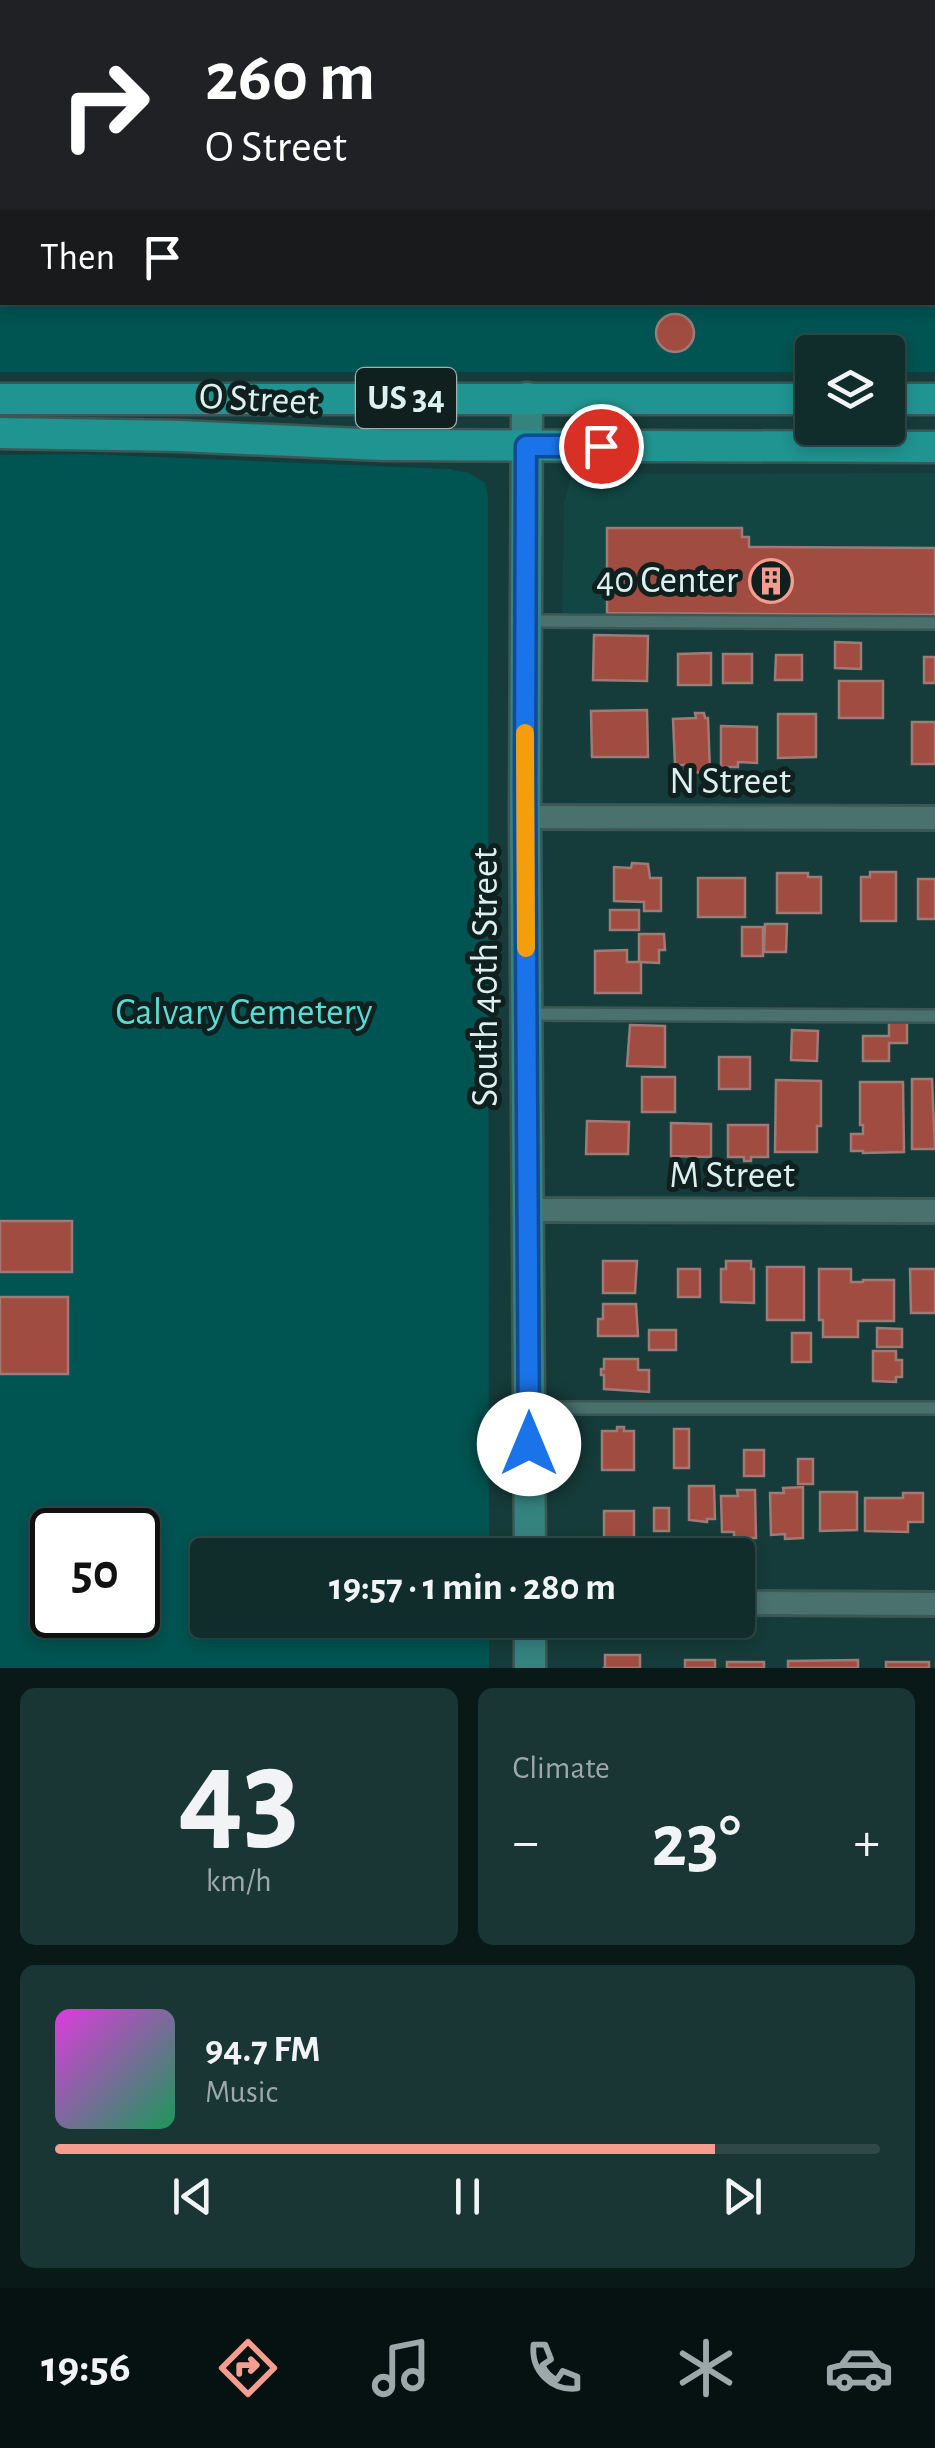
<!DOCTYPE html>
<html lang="en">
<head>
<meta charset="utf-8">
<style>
  body { margin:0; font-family:"Alegreya Sans",sans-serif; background:#193534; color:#f1f3f6; height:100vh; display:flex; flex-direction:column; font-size:38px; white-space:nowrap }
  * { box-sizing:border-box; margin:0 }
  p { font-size:32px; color:#9ca8a9 }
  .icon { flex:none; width:55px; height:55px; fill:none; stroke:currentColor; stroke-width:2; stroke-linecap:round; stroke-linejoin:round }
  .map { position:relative; height:1668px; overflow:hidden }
  .details { display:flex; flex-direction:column; gap:20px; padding:20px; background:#091918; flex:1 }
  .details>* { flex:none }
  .top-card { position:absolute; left:0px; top:0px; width:935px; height:305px; box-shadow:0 5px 15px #0003,0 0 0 2px #304948; background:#202124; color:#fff; overflow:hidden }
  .controls { position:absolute; left:795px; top:335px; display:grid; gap:20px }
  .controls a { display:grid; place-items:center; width:110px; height:110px; border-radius:10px; background:#102d2c; box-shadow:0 5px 15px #0003,0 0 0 2px #304948; font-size:50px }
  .speed { position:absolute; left:30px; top:1508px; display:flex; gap:20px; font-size:50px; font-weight:700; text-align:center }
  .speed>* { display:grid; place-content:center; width:130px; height:130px; border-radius:50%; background:#102d2c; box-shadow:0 5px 15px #0003,0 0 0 2px #304948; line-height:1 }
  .speed .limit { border:5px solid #111; border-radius:15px; background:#fff; color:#111 }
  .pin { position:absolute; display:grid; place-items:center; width:85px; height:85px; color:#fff; margin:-42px; border:5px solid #fff; border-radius:50%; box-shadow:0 2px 10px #0007 }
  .me { position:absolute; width:110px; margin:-55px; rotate:0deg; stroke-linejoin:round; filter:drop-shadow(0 0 8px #0008) }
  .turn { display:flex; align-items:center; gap:35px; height:210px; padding:0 40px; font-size:45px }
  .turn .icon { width:130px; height:130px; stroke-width:2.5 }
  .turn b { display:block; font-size:70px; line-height:85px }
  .then { display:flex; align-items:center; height:95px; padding:0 40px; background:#0003; gap:20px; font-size:38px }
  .big { font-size:75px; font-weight:700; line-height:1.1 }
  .details .tile { flex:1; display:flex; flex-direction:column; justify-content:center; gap:15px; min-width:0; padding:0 35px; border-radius:15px; background:#193534 }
  .details .dial { align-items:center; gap:0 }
  .dial b { font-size:130px; line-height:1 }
  .song { display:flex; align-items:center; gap:30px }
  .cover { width:120px; height:120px; border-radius:15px; background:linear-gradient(135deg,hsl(300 70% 55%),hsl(150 70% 35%)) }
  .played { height:10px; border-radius:5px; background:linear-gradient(90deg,#f59d8f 80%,#304948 80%) }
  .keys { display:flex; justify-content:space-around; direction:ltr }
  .heat { display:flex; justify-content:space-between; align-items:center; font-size:55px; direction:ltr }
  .details .tiles { flex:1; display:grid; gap:20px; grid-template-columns:1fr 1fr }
  .tile:last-child { grid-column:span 2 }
  .trip { position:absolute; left:190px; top:1538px; width:565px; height:100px; border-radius:10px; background:#102d2c; box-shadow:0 5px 15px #0003,0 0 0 2px #304948; font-weight:700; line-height:100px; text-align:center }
  .dock { display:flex; height:160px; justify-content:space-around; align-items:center; background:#061212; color:#9ca8a9 }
  .dock .icon { width:70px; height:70px }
  .dock .current { color:#f59d8f }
  .dock b { font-size:45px; color:#f1f3f6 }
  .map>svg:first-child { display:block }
</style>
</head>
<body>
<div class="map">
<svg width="935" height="1668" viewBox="0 0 935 1668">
  <rect width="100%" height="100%" fill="#153c3a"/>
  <path fill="#114643" d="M935 473V623L562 621 564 502 571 479 580 474Z"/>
  <g fill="#005451" fill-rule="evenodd">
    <path d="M0 0H935V372H888V352H812V372H0ZM2 2H932V302H2Z"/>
    <path d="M84 454 450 469 469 473 485 483 488 496 489 1555H208V1620H489V1668H0V455ZM52 1530H138V1615H52Z"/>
  </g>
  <g fill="#a14c41" stroke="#9e7b76" stroke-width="2.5">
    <circle cx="675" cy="333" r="19"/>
    <path d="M607 528H742V537H749V547L935 548V615L607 613Z"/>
    <path d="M594 635 648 636 647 681 593 680Z"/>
    <path d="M835 642 861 643V669L835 668Z"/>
    <path d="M711 653V685H678V654Z"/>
    <rect x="723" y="654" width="29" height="29"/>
    <path d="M776 655H802V680H775Z"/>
    <rect x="924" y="657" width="11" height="26"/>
    <rect x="839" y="681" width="44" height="37"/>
    <path d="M647 710 648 757H592L591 711Z"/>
    <path d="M695 713H704L705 718H708L710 772 685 773V765H675L673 719 696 718Z"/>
    <path d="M778 714H816V757L778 758Z"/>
    <rect x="912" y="722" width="23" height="42"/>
    <path d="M721 726 757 727V763L738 762V767H721Z"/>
    <path d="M632 863 648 864 650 878H661V911H644V902L614 901V867L631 868Z"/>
    <path d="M870 872H896V921H861V877H870Z"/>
    <path d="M777 873H808V877H821V913H777Z"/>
    <rect x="698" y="878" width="47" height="39"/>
    <rect x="918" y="879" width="17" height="40"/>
    <rect x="610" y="910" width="29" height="20"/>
    <path d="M765 924H787L786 952H764Z"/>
    <rect x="742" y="927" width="21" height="29"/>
    <path d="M639 934H664L665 950H659V963L639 962Z"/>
    <path d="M627 950V962H641V993H595V951Z"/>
    <path d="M889 1021H907V1043H889V1061H863V1036H889Z"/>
    <path d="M630 1025 665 1026V1067L627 1066Z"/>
    <path d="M792 1030 818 1031 817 1061 791 1060Z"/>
    <rect x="719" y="1057" width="31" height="32"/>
    <rect x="642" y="1077" width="33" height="35"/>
    <path d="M912 1079H932L935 1149H912Z"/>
    <path d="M776 1080 821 1081V1126H817V1152H775Z"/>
    <path d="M860 1082H903L904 1152 863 1153V1151H851V1134H863V1125H860Z"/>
    <path d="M587 1121 629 1122 628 1154H586Z"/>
    <path d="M671 1123 711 1124V1157L671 1156Z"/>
    <path d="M728 1125H768V1157H751V1161H744V1157H728Z"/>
    <rect x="0" y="1221" width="72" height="51"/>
    <path d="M603 1261H637L635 1293H603Z"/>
    <path d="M726 1261H751V1269H754V1303L721 1302V1269H726Z"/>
    <rect x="767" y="1267" width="37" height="53"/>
    <rect x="678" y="1269" width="22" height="28"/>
    <path d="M819 1269H851V1282H863V1280H894V1321H858V1337H823V1320H819Z"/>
    <path d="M910 1269H935V1313H911Z"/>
    <rect x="0" y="1297" width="68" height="77"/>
    <path d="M603 1304H636L638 1336H598V1319H603Z"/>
    <path d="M877 1328 902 1329V1347H877Z"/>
    <rect x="649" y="1330" width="27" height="20"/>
    <rect x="792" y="1333" width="19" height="29"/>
    <path d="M873 1351H896V1360H902V1377H896V1382L873 1381Z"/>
    <path d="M604 1359H638V1370H649V1392L604 1389V1375H601V1369H604Z"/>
    <path d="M617 1427H624V1431H634V1470H602V1431H617Z"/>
    <rect x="674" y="1429" width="15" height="39"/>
    <rect x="744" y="1450" width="20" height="26"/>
    <rect x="798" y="1459" width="15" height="25"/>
    <path d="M689 1486H714L715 1519H707V1522L689 1520Z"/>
    <path d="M803 1487V1538L785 1539V1534L771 1535 770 1493H784L783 1488Z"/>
    <path d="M737 1490H755L756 1538H734V1532H722L721 1496H738Z"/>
    <path d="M820 1492H857V1530L820 1531Z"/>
    <path d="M903 1493H923V1522H908V1532L865 1531V1498H903Z"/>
    <rect x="654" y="1508" width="15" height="23"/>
    <rect x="604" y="1511" width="30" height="38"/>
    <path d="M605 1655H640V1668H603L605 1667Z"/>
    <rect x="685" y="1660" width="30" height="8"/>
    <path d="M858 1660V1668H788V1661Z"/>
    <rect x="727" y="1662" width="37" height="6"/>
    <rect x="886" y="1662" width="43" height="6"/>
  </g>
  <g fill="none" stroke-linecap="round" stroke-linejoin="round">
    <g stroke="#3c5856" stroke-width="16">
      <g id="lane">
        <path d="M529 621 935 623"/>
        <path d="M527 1014 935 1016"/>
        <path d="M533 1408H935"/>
      </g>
    </g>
    <g stroke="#3c5856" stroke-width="28">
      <g id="street">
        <path d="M525 817 935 818"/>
        <path d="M528 1210 935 1211"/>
        <path d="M738 1603 935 1604"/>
      </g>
    </g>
    <g stroke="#3c5856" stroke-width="35">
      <g id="secondary">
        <path d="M527 398 525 817 530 1555"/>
        <path d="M530 1620V1668"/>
      </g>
    </g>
    <g stroke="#3c5856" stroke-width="35">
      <g id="primary">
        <path d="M0 399H812"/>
        <path d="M888 399H935"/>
        <path d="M0 433 178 436 383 445 935 447"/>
      </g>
    </g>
    <use href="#lane" stroke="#4a716e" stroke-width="11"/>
    <use href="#street" stroke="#4a716e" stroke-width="22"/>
    <use href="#secondary" stroke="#35837f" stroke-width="30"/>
    <use href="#primary" stroke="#209490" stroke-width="30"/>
  </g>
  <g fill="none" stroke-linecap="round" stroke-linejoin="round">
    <g stroke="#114b97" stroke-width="25">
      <path id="route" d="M529 1444 525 778 526 446H601"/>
    </g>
    <use href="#route" stroke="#1a73e8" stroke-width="18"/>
    <path stroke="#f59e0b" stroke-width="18" d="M525 733 526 948"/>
  </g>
  <defs>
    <g id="building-ring" transform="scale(2.25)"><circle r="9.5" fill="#10201f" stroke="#f59d8f" stroke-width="1.5"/><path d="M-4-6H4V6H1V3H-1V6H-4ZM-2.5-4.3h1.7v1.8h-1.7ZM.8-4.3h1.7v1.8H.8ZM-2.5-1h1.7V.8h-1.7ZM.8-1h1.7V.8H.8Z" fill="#f59d8f"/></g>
  </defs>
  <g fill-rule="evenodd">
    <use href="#building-ring" x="771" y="581"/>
  </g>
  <g text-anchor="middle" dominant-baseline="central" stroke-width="10" stroke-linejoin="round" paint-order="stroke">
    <rect fill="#10201f" stroke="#9fb2b1" stroke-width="2.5" x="356" y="368" width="100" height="60" rx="8"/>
    <g font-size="35" font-weight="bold" fill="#dcf0ef">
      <text x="406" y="398">US 34</text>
    </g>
    <g font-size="38" fill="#dcf0ef" stroke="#10201f">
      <text transform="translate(259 400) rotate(3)">O Street</text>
      <text x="730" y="782">N Street</text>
      <text transform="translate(486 977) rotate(-90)">South 40th Street</text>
      <text x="732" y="1176">M Street</text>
    </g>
    <g font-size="38" fill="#dcf0ef" stroke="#10201f" text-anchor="end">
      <text x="738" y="581">40 Center</text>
    </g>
    <g font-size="38" fill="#57ddd6" stroke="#10201f">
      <text x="244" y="1013">Calvary Cemetery</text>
    </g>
  </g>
</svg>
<div class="controls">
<a><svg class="icon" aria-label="layers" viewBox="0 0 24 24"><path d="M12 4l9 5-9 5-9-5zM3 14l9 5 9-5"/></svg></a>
</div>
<div class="speed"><div class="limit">50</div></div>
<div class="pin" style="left:601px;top:446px;background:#d93025"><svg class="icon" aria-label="arrive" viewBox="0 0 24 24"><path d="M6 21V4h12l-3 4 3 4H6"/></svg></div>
<svg class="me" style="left:529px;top:1444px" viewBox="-20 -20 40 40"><circle r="19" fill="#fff"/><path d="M0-13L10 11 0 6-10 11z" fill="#1a73e8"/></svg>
<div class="trip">19:57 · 1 min · 280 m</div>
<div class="top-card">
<div class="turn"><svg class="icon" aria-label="right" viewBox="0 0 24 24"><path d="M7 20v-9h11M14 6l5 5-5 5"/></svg><div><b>260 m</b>O Street</div></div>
<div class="then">Then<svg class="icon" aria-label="arrive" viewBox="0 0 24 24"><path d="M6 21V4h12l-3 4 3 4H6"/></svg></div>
</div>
</div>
<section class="details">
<div class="tiles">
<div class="tile dial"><b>43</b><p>km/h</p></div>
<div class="tile"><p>Climate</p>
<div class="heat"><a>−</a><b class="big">23°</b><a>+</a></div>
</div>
<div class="tile">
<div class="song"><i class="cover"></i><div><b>94.7 FM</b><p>Music</p></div></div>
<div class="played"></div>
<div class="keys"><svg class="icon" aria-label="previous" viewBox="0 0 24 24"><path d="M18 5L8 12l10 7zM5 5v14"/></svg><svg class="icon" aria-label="pause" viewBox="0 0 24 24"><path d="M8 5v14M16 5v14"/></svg><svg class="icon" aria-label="next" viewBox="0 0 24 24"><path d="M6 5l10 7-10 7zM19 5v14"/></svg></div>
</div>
</div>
</section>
<nav class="dock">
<b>19:56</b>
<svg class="icon current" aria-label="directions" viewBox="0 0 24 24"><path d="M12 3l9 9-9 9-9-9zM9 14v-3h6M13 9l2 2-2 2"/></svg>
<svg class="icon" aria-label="music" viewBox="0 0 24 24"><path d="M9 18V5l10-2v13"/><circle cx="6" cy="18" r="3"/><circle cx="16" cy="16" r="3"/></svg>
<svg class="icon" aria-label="phone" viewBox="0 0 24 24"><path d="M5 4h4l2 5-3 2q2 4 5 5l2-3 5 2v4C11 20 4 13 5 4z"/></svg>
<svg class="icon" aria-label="climate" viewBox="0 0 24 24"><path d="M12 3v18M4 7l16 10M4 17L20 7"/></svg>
<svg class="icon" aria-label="car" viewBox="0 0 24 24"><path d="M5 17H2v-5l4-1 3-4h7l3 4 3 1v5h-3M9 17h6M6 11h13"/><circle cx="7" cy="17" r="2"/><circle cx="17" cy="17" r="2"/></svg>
</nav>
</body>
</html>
